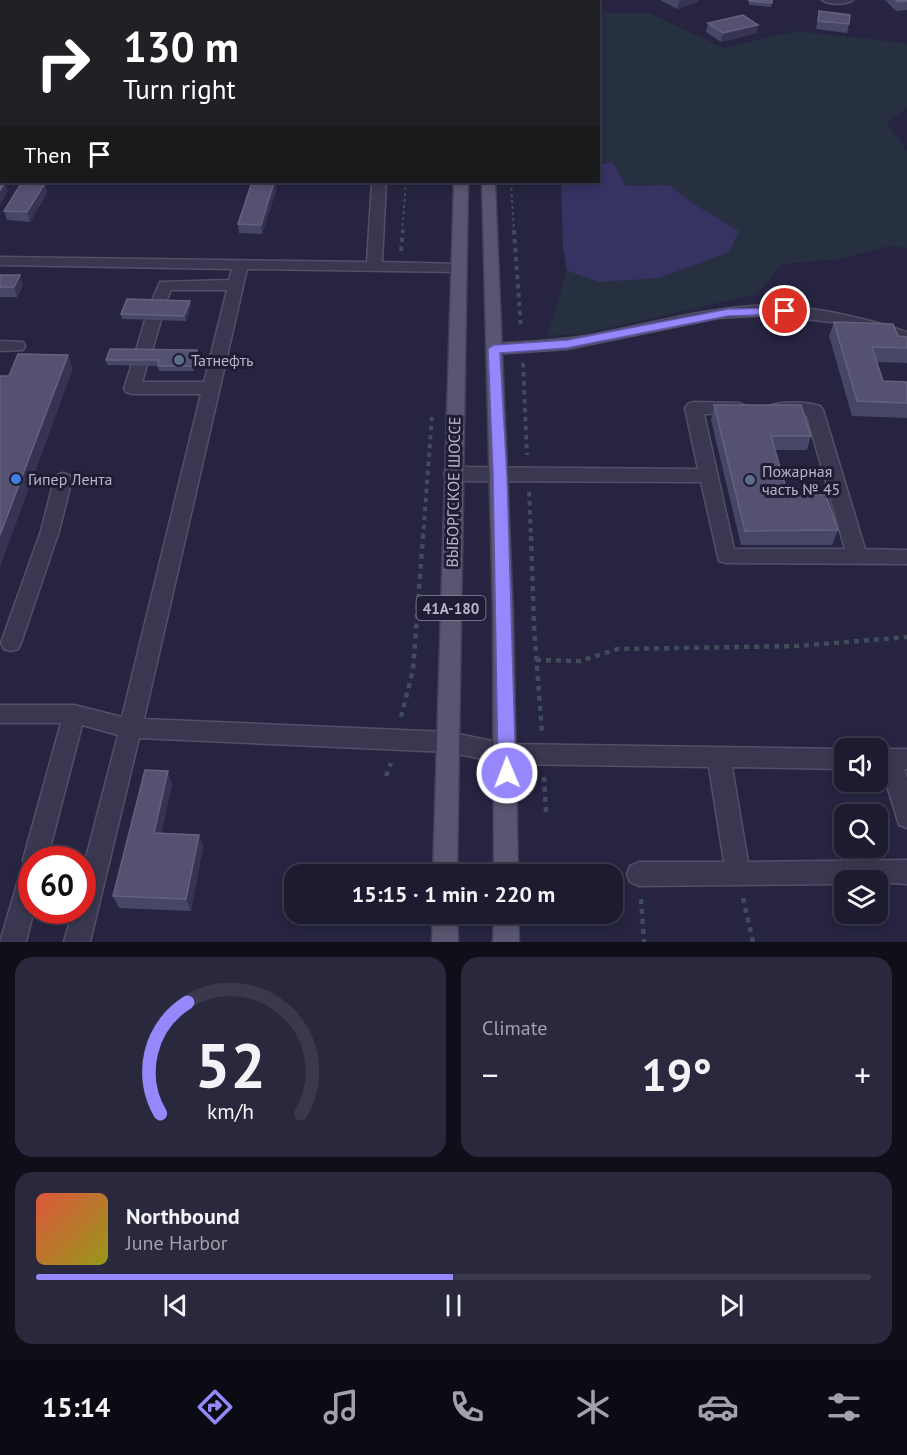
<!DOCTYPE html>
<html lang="en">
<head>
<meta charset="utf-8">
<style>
  body { margin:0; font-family:"PT Sans",sans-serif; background:#29283c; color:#f1f3f6; height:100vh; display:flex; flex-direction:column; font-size:22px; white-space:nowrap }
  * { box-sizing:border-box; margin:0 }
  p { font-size:20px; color:#a0a1ab }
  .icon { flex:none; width:33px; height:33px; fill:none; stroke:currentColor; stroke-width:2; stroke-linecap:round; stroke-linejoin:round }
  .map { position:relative; height:942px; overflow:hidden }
  .details { display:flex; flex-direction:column; gap:15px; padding:15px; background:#0f0f1a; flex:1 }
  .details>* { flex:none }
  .banner { position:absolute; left:0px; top:0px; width:600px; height:183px; box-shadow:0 3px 9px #0003,0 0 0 2px #3a394c; background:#202124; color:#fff; overflow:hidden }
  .controls { position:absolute; left:834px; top:738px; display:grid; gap:12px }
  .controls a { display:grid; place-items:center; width:54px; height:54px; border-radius:12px; background:#1c1b30; box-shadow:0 3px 9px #0003,0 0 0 2px #3a394c; font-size:30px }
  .speed { position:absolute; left:18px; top:846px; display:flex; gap:12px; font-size:30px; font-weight:700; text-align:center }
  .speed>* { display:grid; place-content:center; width:78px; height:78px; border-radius:50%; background:#1c1b30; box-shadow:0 3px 9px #0003,0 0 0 2px #3a394c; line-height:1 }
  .speed .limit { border:9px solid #d22; background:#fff; color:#111 }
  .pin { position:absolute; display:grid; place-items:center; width:51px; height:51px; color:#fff; margin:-26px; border:3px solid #fff; border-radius:50%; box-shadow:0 2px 6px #0007 }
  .me { position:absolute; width:66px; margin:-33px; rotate:359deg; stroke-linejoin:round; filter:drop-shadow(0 0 4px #0008) }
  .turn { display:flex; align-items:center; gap:21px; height:126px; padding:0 24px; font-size:27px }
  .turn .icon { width:78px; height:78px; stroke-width:2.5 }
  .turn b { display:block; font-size:42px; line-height:51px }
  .then { display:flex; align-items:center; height:57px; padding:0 24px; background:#0003; gap:12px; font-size:22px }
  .big { font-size:45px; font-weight:700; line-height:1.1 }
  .details .tile { flex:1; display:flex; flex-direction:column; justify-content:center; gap:9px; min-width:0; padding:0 21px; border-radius:18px; background:#29283c }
  .details .dial { align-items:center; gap:0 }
  .dial svg { height:156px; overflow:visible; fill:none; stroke:#3a394c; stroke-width:7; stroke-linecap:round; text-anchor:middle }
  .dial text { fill:#f1f3f6; stroke:none }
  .song { display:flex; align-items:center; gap:18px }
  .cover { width:72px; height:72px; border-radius:9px; background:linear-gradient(135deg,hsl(10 70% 55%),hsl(60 70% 35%)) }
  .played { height:6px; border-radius:3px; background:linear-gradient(90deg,#9688fc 50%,#3a394c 50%) }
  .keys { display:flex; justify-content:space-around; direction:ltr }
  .heat { display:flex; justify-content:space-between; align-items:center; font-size:33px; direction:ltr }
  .details .tiles { flex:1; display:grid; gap:15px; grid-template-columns:1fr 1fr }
  .tile:last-child { grid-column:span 2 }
  .trip { position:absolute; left:284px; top:864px; width:339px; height:60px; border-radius:18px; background:#1c1b30; box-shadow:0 3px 9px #0003,0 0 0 2px #3a394c; font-weight:700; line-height:60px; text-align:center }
  .menu { display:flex; height:96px; justify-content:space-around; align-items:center; background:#0b0b13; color:#a0a1ab }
  .menu .icon { width:42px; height:42px }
  .menu .selected { color:#9688fc }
  .menu b { font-size:27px; color:#f1f3f6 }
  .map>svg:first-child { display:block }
</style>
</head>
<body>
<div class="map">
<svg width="907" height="942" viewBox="0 0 907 942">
  <rect width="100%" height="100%" fill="#262440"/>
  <path fill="#263041" d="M599 13H649L724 48 796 31 905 43 907 45V108L886 122 907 151V248L889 246 840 259 782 264 757 294 583 334 547 336 567 271 599 282 739 231 692 203 669 185 626 186 613 162H599Z"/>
  <path fill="#363262" d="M613 162 626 186 669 185 692 203 739 231 729 252 659 278 599 282 567 271 563 248 561 182H598L599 164Z"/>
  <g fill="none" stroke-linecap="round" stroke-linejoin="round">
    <g stroke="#525067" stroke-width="3">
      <g id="minor">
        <path d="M264 0H274L263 2Z"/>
        <rect x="343" y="0" width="10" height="2"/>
        <rect x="572" y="0" width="10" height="2"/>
        <path d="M822 0H853C846 5 829 5 822 0Z"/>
        <path d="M372 182H386L382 262 459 264 466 268 459 272 247 269 144 719 448 732 507 744 844 749V769L732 767 748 862 907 860V884L844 880V884L639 886 630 882 627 874 630 866 639 862H724L709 767 507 764 448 752 139 738 90 942H64L73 910H82V873L118 735 82 725 47 860H32V910H34L26 942H0L20 874 25 865 23 860 61 723H0V705H74L122 717 201 394H132L126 392 124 388 133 361H145L147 365 142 382H204L227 290H171L163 308H153L150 305 160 282 229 280 232 269 0 265V257L367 262Z"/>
        <path d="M769 305C817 307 862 317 907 332V343L840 323 769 315 718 318 567 349 494 354 488 353 486 349 488 345 494 344C527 342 559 341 591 335 651 324 708 307 769 305Z"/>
        <path d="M153 315 161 320 151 354 149 358H137L135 354 145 320Z"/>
        <path d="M0 341 23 342 25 346 23 350 0 351Z"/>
        <path d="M694 402 738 403 744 405 747 409 744 413 704 414 734 549H845L807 416 772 413 769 409 772 405C785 401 807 402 820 406L823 410 865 549 907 550V564L726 563 719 561 701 482 453 481 447 479 444 474 447 469 453 467 698 469 685 408 688 404Z"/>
        <path d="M63 473 69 475 72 480 59 531 21 643 18 649 11 651 4 649 1 643 41 531 54 480 57 475Z"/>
        <path d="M878 749H907V769H904L907 778V828L899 825 882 769H878Z"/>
      </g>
    </g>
    <g stroke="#413e56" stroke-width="3">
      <g id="major">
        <rect x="462" y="0" width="10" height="2"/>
        <rect x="478" y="0" width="10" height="2"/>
        <path d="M454 182H468L457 874H433Z"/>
        <path d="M482 182H495L513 614 518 874H494L493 614Z"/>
        <path d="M433 914H457L458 942H432Z"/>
        <path d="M494 914H518L519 942H493Z"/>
      </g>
    </g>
    <g stroke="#414c5b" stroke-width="2" stroke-dasharray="3 3" stroke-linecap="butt">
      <path d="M511 182 514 232"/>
      <path d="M402 232 406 182"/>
    </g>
    <g stroke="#414c5b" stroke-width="4" stroke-dasharray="4.5 4.5" stroke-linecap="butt">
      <path d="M514 230 521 329"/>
      <path d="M401 251 403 230"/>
      <path d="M523 363 527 455"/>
      <path d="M529 492 531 538"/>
      <path d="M423 538 432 415"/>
    </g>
    <g stroke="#414c5b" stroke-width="4.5" stroke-dasharray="5 5" stroke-linecap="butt">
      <path d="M531 536 534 626 542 733"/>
      <path d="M536 660 580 661 618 649 797 646 907 637"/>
      <path d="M401 717 413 670 423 536"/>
      <path d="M386 776 391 763"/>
      <path d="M544 777 546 812"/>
      <path d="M743 898 753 942"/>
      <path d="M641 899 644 942"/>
    </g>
    <use href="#minor" fill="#3a3850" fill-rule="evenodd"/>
    <use href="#major" fill="#585670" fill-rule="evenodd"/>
  </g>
  <g fill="#484666">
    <path d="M0 0H148V2H2Z"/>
    <rect x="539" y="0" width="24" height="2"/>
    <path d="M660 0H699L698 2 677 9Z"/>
    <path d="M749 0H772L771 7 749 5Z"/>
    <path d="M885 0H907V10L896 11Z"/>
    <path d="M819 11 849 24 847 33 816 29Z"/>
    <path d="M708 23 757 33 721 42 706 32Z"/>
    <path d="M2 107V159H0V110Z"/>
    <path d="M275 182 276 190 262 234 239 233 238 224Z"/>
    <path d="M45 183 47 193 30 222 7 220 4 211Z"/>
    <path d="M0 275H20L23 285 17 297H0Z"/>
    <path d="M190 301 191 306 186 321 122 319 121 314Z"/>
    <path d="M834 322 898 336 907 337V363L877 362 883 381 907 382V418L852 416 829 336Z"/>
    <path d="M197 350 198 355 194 371H159L158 366 107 365 106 360Z"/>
    <path d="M714 405 811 436 807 450H775L788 495 838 530 832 545H741L711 420Z"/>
    <path d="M172 784 161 833 199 835 203 847 191 911 119 908 113 896Z"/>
  </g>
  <g fill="#363452">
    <path d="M681 0H699L698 2 677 9 679 1Z"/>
    <path d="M758 25 757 33 721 42 723 33Z"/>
    <path d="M2 45V69L0 72V47Z"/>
    <path d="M5 182 8 191 0 205V190Z"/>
    <path d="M275 182 276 190 262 234 261 225Z"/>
    <path d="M45 183 47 193 30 222 27 212Z"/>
    <path d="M20 275 23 285 17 297 14 287Z"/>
    <path d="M190 301 191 306 186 321 184 316Z"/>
    <path d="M197 350 198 355 194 371 192 366Z"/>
    <path d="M68 355 73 369 0 567V535Z"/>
    <path d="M168 771 172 784 159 845 154 833Z"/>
    <path d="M199 835 203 847 191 911 186 899Z"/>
  </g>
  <g fill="#545270" stroke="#64617e" stroke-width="1.5">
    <path d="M0 0H128L127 2H2V45L0 47Z"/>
    <path d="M749 0H772V3L749 1Z"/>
    <path d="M896 0H907V1L898 2Z"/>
    <path d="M819 11 850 15 849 24 818 21Z"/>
    <path d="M743 15 758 25 723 33 708 23Z"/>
    <path d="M2 107V141H0V110Z"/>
    <path d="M0 182H5L0 190Z"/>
    <path d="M22 182 45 183 27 212 4 211Z"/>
    <path d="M252 182H274L261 225 238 224Z"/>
    <path d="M0 275H20L14 287H0Z"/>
    <path d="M127 299 190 301 184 316 121 314Z"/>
    <path d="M834 322 893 324 898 336 907 337V348L872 347 883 381 907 382V403L857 401Z"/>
    <path d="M110 349 197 350 192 366H158L159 360H106Z"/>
    <path d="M18 354 68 355 0 535V376H9Z"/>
    <path d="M714 405H801L811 436H771L788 495H826L838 530 745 531Z"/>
    <path d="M145 770 168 771 154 833 199 835 186 899 113 896Z"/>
  </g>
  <path fill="#9688fc" stroke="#6258a4" stroke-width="1.5" d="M785 308 789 309V314L728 316 567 348 500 353 507 475 516 773 513 778 507 781 501 778 498 773 493 475 488 349 494 345 567 340 728 309Z"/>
  <g fill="#5c6f8a" stroke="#1f1d35" stroke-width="2">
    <circle cx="179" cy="360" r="6"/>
    <circle cx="750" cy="480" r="6"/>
  </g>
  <circle fill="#3f7fe0" stroke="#1f1d35" stroke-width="2" cx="16" cy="479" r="6"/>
  <g text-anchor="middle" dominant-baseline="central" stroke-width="6" stroke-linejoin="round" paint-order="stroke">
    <rect fill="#1f1d35" stroke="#89879d" stroke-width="1.5" x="416.5" y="596" width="69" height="24" rx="4.5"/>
    <g font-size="15" font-weight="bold" fill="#b7b4ca">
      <text x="451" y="608">41А-180</text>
    </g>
    <g font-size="16" fill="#b7b4ca" stroke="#1f1d35" text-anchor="start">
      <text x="191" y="360">Татнефть</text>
      <text x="762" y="471">Пожарная<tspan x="762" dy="18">часть № 45</tspan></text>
      <text x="28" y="479">Гипер Лента</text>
    </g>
    <g font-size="16" fill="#b7b4ca" stroke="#1f1d35">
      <text transform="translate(453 492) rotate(-89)">ВЫБОРГСКОЕ ШОССЕ</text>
    </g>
  </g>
</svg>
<div class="controls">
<a><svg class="icon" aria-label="sound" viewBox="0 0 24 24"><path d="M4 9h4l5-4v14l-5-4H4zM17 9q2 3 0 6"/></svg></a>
<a><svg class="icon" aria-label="search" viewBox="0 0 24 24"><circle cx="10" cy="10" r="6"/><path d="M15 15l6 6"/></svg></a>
<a><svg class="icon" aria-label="layers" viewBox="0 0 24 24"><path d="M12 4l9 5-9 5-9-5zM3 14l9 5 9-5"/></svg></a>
</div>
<div class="speed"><div class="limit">60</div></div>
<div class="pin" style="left:785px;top:311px;background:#d93025"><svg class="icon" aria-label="arrive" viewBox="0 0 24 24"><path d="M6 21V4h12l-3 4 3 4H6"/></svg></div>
<svg class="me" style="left:507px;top:773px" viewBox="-20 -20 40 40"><circle r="17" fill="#9688fc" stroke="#fff" stroke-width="3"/><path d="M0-11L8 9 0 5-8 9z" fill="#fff"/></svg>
<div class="trip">15:15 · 1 min · 220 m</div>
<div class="banner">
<div class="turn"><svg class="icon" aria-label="right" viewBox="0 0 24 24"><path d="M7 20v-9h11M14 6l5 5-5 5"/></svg><div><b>130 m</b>Turn right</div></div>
<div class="then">Then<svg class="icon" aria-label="arrive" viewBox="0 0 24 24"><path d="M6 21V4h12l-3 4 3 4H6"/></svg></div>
</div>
</div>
<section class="details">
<div class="tiles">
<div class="tile dial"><svg viewBox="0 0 100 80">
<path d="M14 69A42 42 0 1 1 86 69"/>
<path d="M14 69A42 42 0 0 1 28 12" stroke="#9688fc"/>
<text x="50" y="56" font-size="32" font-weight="700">52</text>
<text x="50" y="72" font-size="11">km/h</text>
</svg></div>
<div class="tile"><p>Climate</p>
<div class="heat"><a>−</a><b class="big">19°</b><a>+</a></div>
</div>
<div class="tile">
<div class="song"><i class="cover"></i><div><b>Northbound</b><p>June Harbor</p></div></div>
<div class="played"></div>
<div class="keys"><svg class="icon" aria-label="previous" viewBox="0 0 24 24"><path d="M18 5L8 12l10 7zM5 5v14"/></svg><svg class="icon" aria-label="pause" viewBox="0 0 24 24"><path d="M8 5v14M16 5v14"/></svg><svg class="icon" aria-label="next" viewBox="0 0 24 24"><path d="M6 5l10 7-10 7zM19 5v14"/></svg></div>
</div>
</div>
</section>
<nav class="menu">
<b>15:14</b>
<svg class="icon selected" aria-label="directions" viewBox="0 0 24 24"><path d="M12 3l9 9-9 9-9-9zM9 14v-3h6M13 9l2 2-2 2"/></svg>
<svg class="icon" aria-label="music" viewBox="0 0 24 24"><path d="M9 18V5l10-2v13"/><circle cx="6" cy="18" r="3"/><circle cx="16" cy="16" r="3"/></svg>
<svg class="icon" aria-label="phone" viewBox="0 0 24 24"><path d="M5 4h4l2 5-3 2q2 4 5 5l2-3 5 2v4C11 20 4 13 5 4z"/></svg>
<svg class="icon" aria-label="climate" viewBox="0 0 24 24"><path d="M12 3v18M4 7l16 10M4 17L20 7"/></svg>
<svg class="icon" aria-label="car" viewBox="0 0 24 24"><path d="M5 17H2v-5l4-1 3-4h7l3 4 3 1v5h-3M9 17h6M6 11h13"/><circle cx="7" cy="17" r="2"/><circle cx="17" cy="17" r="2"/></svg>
<svg class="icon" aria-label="filters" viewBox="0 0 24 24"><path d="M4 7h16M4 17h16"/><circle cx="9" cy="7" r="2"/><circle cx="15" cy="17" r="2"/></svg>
</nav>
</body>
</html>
